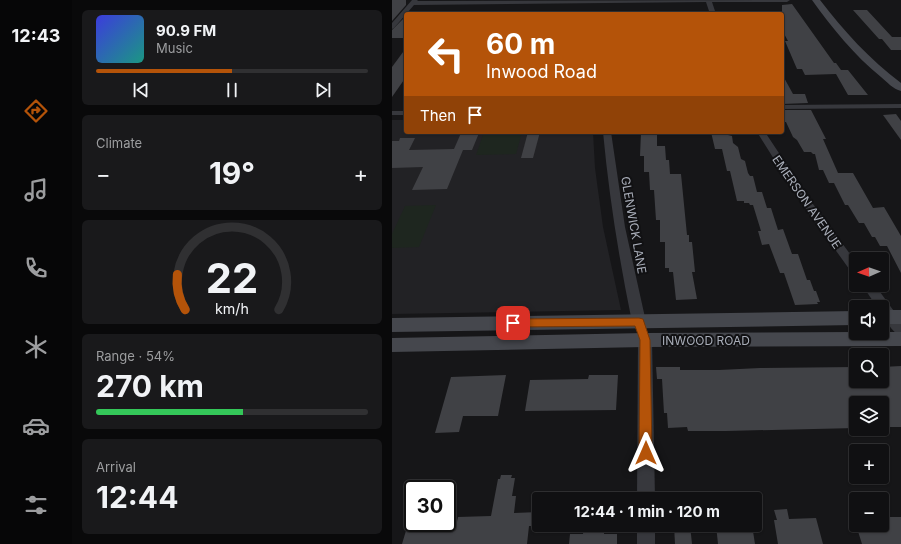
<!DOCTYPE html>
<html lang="en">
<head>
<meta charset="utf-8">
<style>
  body { margin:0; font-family:Inter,sans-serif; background:#19191b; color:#f1f3f6; height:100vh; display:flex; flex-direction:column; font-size:15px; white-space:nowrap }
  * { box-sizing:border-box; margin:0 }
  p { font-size:13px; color:#9c9d9f }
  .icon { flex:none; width:22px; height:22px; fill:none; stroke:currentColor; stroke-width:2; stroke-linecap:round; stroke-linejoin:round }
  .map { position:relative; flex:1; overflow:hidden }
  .drawer { display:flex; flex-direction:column; gap:10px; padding:10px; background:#09090a; width:320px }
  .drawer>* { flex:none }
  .top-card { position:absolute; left:12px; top:12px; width:380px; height:122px; border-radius:4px; box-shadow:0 1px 3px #0004,0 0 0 1px #303032; background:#b45309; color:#fff; overflow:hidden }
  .needle { width:26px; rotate:268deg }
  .tools { position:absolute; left:457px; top:252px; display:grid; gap:8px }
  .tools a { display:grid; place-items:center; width:40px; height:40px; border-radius:4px; background:#101012; box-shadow:0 1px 3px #0004,0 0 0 1px #303032; font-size:20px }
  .speed { position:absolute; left:12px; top:480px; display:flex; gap:8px; font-size:20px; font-weight:700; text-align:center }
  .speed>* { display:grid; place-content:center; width:52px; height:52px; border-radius:50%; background:#101012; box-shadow:0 1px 3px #0004,0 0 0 1px #303032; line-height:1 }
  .speed .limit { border:2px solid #111; border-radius:6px; background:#fff; color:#111 }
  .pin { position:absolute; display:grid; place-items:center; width:34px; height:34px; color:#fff; margin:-17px; border-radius:8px; box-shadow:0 2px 6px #0006 }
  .me { position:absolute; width:44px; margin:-22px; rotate:0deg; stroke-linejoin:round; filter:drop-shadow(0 0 3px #0008) }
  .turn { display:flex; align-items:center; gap:14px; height:84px; padding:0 16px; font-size:18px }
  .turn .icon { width:52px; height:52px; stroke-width:2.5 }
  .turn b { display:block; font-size:28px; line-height:34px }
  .then { display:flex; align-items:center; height:38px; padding:0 16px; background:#0003; gap:8px; font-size:15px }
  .big { font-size:30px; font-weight:700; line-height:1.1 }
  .drawer .card { flex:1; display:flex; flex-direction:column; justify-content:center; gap:6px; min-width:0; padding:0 14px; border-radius:6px; background:#19191b }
  .drawer .dial { align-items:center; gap:0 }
  .dial svg { height:104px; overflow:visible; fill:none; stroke:#303032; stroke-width:7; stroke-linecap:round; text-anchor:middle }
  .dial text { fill:#f1f3f6; stroke:none }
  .song { display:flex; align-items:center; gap:12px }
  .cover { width:48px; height:48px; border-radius:6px; background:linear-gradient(135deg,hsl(240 70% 55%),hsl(170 70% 35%)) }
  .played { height:4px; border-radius:2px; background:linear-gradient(90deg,#b45309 50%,#303032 50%) }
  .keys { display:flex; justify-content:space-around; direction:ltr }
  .heat { display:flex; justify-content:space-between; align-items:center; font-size:22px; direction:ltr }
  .charge { height:6px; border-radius:3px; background:linear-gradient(90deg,#34c759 54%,#303032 0) }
  .trip { position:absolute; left:140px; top:492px; width:230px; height:40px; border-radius:4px; background:#101012; box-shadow:0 1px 3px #0004,0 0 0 1px #303032; font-weight:700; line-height:40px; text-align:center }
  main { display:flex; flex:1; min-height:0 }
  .dock { display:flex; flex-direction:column; width:72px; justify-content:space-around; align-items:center; background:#060607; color:#9c9d9f }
  .dock .icon { width:28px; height:28px }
  .dock .selected { color:#b45309 }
  .dock b { font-size:18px; color:#f1f3f6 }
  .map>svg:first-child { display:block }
</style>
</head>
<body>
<main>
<nav class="dock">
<b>12:43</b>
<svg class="icon selected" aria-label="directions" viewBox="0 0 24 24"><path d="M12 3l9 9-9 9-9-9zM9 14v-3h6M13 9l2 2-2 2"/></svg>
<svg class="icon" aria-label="music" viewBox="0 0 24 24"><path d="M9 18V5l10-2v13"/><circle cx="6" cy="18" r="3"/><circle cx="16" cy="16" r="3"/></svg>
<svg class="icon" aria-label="phone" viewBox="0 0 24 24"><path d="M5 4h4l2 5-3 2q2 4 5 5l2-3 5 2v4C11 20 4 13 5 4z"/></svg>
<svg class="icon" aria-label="climate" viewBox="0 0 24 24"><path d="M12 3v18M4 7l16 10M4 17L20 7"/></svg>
<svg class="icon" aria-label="car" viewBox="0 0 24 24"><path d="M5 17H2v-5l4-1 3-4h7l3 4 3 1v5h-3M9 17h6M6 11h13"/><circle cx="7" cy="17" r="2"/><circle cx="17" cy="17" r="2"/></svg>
<svg class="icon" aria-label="filters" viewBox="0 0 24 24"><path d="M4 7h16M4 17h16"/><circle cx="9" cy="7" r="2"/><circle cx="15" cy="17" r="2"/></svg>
</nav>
<section class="drawer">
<div class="card">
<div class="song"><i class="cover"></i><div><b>90.9 FM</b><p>Music</p></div></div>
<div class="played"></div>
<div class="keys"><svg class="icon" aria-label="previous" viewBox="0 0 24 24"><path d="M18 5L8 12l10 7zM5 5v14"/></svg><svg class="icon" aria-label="pause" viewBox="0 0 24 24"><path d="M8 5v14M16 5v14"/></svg><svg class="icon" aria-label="next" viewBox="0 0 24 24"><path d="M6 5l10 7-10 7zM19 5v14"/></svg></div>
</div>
<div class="card"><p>Climate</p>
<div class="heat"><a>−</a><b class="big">19°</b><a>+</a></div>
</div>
<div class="card dial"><svg viewBox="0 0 100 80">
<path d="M14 69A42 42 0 1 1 86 69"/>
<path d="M14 69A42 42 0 0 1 8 42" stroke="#b45309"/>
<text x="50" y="56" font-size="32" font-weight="700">22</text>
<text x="50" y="72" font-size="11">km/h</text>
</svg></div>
<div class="card"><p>Range · 54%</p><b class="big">270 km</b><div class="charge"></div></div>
<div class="card"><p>Arrival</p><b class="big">12:44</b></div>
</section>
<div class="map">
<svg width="509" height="544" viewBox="0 0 509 544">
  <rect width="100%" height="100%" fill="#161618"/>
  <path fill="#222225" d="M0 120H14V132H201L203 168 211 227 229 310 0 314Z"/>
  <g fill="#1e261f">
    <path d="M92 132H130L124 154 84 155Z"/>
    <path d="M44 205 27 247 0 248V234L13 206Z"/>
  </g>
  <g fill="#404145">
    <path d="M0 0H14V5L0 21Z"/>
    <path d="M400 4 442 63H444L449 70H456L476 95H456L444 74 413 75 410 69H405L393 41H396L390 30V5Z"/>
    <path d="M461 10H475L500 37H509V50H499L490 39H487Z"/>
    <path d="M14 16V38H0V30Z"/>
    <path d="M14 48V77L0 97V67Z"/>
    <path d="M390 74 401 94H413L416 103 390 104Z"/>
    <path d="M390 110H419L434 139H431L446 173H461L481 208 492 207 509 236V273L495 246H488L483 237H480L472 223H467L456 205H453L442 183H437L431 170H427L423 154H421L419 152H412L405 140 401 137 394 122H392Z"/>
    <path d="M504 114 509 121V140L491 115Z"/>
    <path d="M136 132H148L141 158H129Z"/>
    <path d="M249 132H265V146H273L274 160H277L278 174H289L295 235H297V242H300L303 272H300L305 299 284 300 281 272H277V268H273V242H268V220H264L262 190H258L257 172H252V156H248Z"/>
    <path d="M319 132H336V135L340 136 341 143 346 147 349 159 353 161 356 173 358 176H361L365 192H370L375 208H379L386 230 391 229 400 254H406L415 280H418L422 291H424L428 302H425L426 304 403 305 392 273H388L377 244 370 245 366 231H369L361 205H358L357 203H352V201H345L338 171H335L330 149H323Z"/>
    <path d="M69 133H87L80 150H71L55 189 20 190 31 167 0 168V141H7L8 138H23L17 150 62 149Z"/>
    <path d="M509 366V427H490V403H464V428L334 431H296L295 427 276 428 275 413H272L270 379H265L264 367H288V370H327L368 368 464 367V381H490V367Z"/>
    <path d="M114 375 106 416H71L67 432 43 433 59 377Z"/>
    <path d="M197 375H226L224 410 133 411 138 380 196 379Z"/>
    <path d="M109 475H120L119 478H123L120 496H124L122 513 147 512 146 526H137L135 544H10L16 524H41L39 531H63L66 517 99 516 106 479H108Z"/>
    <path d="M395 509 397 519 424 518 431 544H386L382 520H385L382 510Z"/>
    <path d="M490 517H509V544H470L464 525H490Z"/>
    <path d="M192 525H212V534H225V544H177L178 534H191Z"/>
    <path d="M282 525H298L300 544H283Z"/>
    <path d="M324 525H360L363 544H326Z"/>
  </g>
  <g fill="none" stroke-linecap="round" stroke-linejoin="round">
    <g fill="#37383d" fill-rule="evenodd">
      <path d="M20 0H26L25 1 398 0 395 2H320L324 14H318L314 2 22 5 2 28 0 29V23Z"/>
      <path d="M509 104V108L390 109V105Z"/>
      <rect x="0" y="111" width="14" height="4"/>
      <path d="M211 132H219L233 227 254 322 252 326 247 327 242 326 240 322C227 259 217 196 211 132Z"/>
      <path d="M365 132H373L418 200 464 262V274L460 273 409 202Z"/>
      <path d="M470 285H483L509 321V336C500 333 490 316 490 307H485Z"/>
      <path d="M253 335 258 336 260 340 263 499H245L246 340 248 336Z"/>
      <rect x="245" y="525" width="18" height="19"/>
    </g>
    <g fill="#45474d" fill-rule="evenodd">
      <path d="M420 0H428C452 31 477 59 509 83V91C501 89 495 82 489 77 462 55 440 28 420 0Z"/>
      <rect x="490" y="310" width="19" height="14"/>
      <path d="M464 311V325L0 332V318Z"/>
      <path d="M464 332H509V346L253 347 0 352V338L253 333Z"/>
    </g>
  </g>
  <path fill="#b45309" stroke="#753606" d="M247 318 251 319 258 340 260 453 258 458 254 459 249 458 247 453 248 340 243 326 121 327 118 326 116 323 118 320 121 319Z"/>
  <g text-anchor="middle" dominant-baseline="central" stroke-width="4" stroke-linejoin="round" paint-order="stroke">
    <g font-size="12" fill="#a8adb8" stroke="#111113">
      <text transform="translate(415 202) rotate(55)">EMERSON AVENUE</text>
      <text transform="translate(242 225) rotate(80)">GLENWICK LANE</text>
      <text x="314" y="340">INWOOD ROAD</text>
    </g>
  </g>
</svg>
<div class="tools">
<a><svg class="needle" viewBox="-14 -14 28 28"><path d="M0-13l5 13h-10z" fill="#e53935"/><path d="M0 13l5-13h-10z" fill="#9c9d9f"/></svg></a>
<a><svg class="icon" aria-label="sound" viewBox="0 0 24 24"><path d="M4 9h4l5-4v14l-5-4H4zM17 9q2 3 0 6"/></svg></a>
<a><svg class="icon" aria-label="search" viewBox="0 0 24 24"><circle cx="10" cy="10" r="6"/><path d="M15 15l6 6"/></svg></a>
<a><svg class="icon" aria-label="layers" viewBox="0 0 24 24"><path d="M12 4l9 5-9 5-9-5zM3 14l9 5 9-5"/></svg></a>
<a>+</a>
<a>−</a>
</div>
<div class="speed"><div class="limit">30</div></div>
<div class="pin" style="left:121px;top:323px;background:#d93025"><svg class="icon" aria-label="arrive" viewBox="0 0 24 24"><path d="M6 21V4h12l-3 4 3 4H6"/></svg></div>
<svg class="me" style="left:254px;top:453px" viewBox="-20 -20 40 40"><path d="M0-17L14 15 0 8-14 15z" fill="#b45309" stroke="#fff" stroke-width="4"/></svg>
<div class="trip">12:44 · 1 min · 120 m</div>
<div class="top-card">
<div class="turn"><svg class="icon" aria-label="left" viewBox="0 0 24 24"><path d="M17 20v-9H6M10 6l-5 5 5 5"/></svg><div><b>60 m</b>Inwood Road</div></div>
<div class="then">Then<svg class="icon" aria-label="arrive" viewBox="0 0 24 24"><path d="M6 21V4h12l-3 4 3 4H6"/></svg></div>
</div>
</div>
</main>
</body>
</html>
